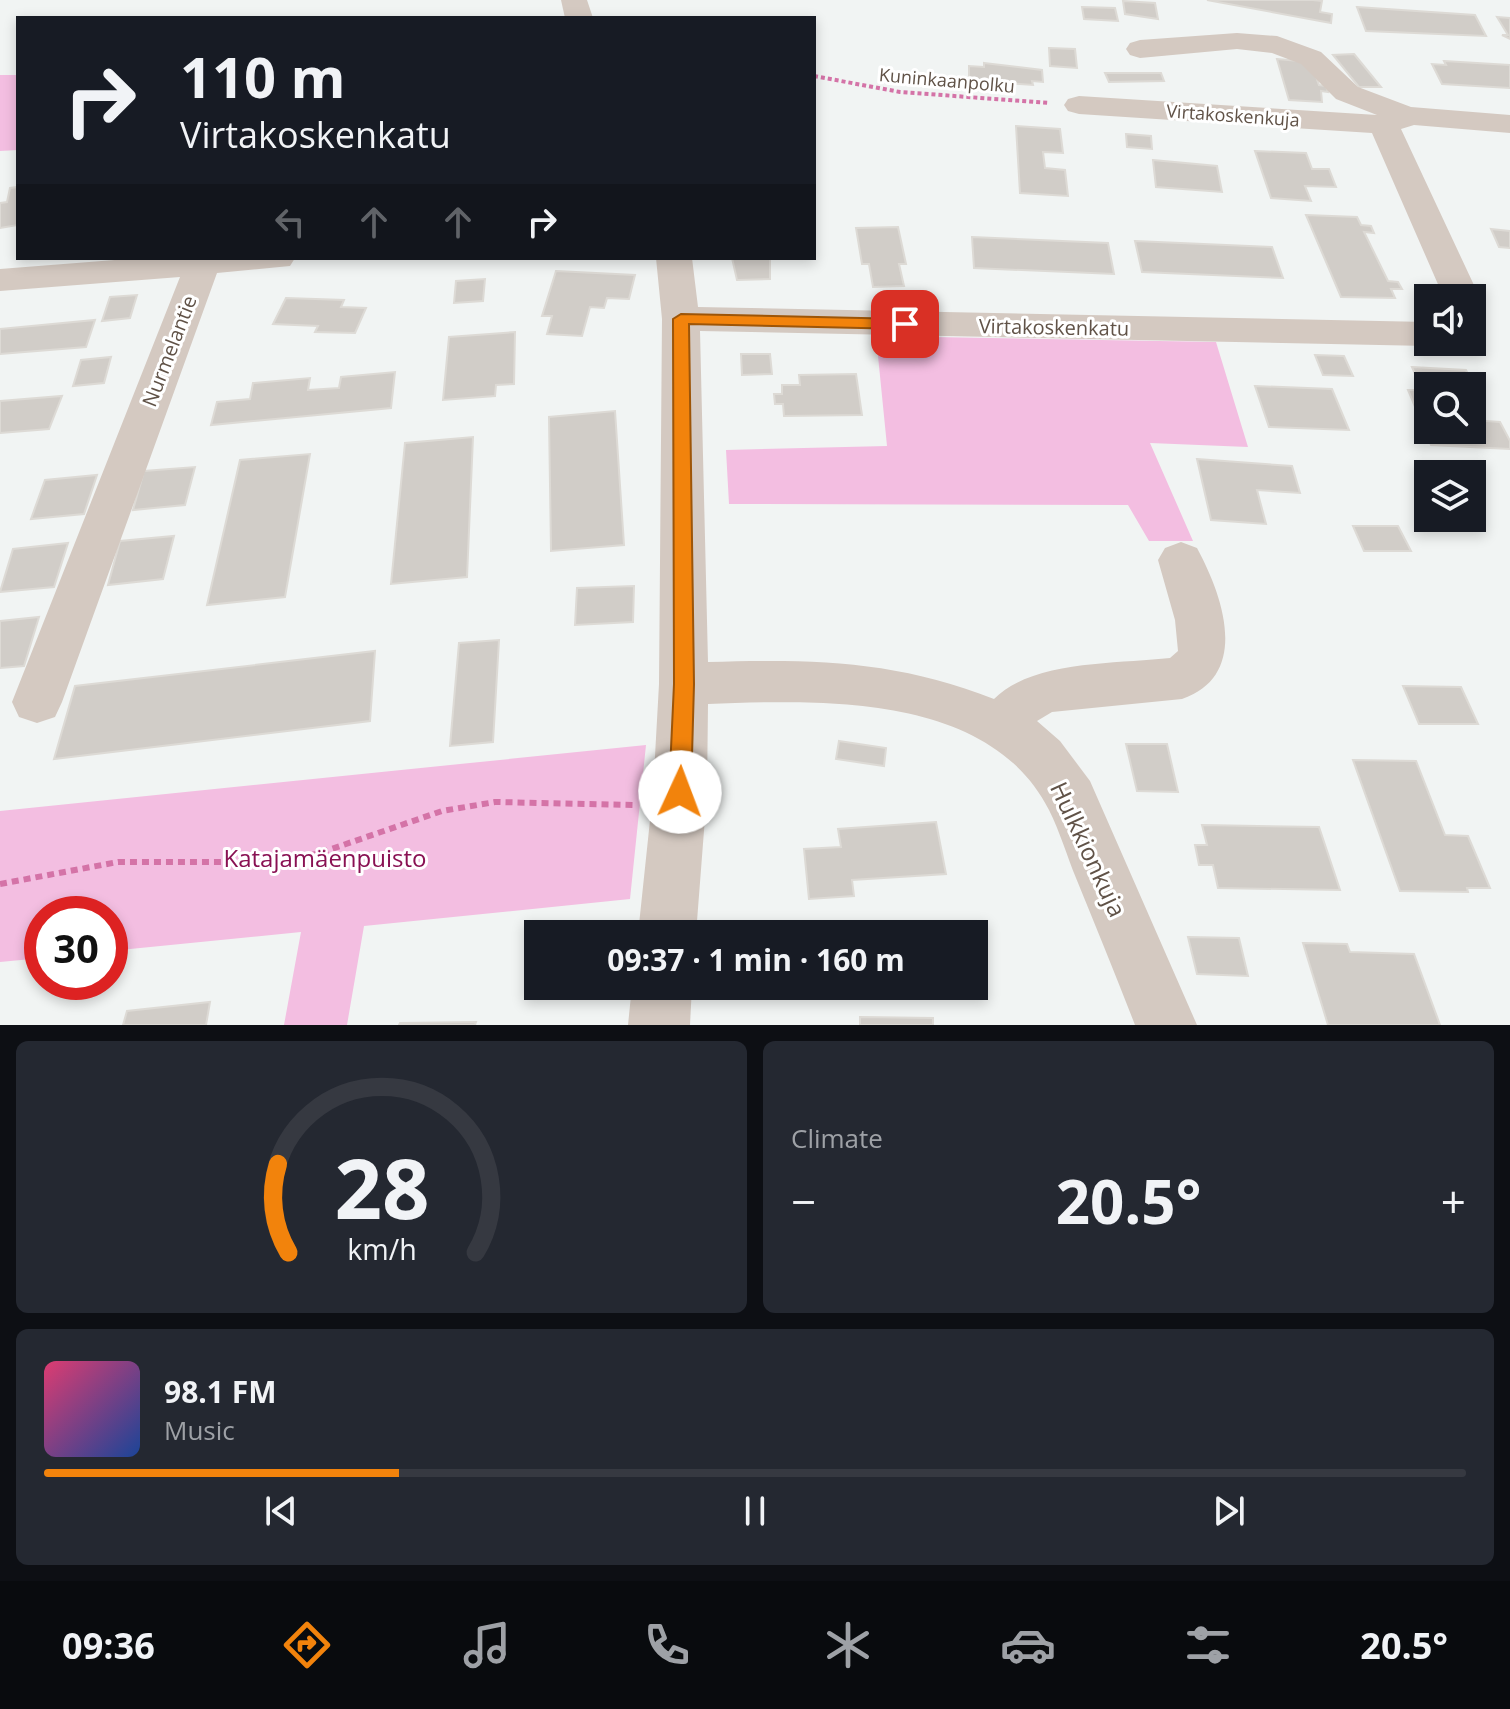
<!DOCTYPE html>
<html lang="en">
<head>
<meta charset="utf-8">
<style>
  body { margin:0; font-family:"Open Sans",sans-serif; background:#242831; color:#f1f3f6; height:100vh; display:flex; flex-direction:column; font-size:30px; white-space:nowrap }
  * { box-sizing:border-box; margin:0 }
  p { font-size:26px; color:#9ea1a6 }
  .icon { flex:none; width:44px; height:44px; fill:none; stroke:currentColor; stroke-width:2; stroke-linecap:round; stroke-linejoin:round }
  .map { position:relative; height:1025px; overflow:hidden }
  .side { display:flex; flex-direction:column; gap:16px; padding:16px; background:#0d0f14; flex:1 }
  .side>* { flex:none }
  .hud { position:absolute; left:16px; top:16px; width:800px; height:244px; border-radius:0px; box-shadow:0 4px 12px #0003; background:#171b24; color:#f1f3f6; overflow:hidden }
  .fabs { position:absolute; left:1414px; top:284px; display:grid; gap:16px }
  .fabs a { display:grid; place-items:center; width:72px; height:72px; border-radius:0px; background:#171b24; box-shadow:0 4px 12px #0003; font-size:40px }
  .speed { position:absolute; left:24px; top:896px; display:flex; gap:16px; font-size:40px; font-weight:700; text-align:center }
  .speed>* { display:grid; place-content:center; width:104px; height:104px; border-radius:50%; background:#171b24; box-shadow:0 4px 12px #0003; line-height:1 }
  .speed .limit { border:12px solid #d22; background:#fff; color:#111 }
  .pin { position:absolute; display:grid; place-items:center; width:68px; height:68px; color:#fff; margin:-34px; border-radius:16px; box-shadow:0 4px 12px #0006 }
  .me { position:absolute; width:88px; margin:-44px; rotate:2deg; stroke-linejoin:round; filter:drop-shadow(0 0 6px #0008) }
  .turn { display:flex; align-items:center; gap:28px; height:168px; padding:0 32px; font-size:36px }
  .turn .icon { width:104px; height:104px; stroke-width:2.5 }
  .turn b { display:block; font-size:56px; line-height:68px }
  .lanes { display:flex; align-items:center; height:76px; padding:0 32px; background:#0003; justify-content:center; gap:40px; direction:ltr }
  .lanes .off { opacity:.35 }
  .big { font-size:60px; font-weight:700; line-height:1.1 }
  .side .widget { flex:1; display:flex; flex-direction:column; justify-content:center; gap:12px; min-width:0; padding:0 28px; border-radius:12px; background:#242831 }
  .side .dial { align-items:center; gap:0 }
  .dial svg { height:208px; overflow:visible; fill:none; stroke:#363941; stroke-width:7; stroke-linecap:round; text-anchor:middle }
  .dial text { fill:#f1f3f6; stroke:none }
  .song { display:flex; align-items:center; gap:24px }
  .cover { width:96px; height:96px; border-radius:12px; background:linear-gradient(135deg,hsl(340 70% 55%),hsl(220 70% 35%)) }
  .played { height:8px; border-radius:4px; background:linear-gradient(90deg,#f2830c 25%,#363941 25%) }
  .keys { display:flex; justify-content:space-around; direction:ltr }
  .heat { display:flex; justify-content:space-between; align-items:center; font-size:44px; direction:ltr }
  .side .tiles { flex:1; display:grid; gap:16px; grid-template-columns:1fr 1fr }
  .widget:last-child { grid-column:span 2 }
  .trip { position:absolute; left:524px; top:920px; width:464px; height:80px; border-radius:0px; background:#171b24; box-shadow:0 4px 12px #0003; font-weight:700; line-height:80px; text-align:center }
  .tabs { display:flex; height:128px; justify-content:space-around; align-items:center; background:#090b0e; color:#9ea1a6 }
  .tabs .icon { width:56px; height:56px }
  .tabs .on { color:#f2830c }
  .tabs b { font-size:36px; color:#f1f3f6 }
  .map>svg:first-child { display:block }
</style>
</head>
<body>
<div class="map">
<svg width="1510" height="1025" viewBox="0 0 1510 1025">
  <rect width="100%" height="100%" fill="#f1f4f3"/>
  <g fill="#f3bee1">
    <path d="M0 75H18V150L0 151Z"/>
    <path d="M876 336 1216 342 1248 447 1150 443 1193 541H1149L1128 505 729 504 726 450 887 446Z"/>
    <path d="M646 745 630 899 364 926 347 1025H284L301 932 110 951V914H42V958L0 962V811Z"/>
  </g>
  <g fill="#d1cdc8" stroke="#dddad5" stroke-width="2">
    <path d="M1207 0H1313L1322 1 1320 12 1332 14 1331 23Z"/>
    <path d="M1123 1 1155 3 1158 19 1125 14Z"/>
    <path d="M1082 7 1115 8 1118 21 1084 19Z"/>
    <path d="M1357 7 1475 15 1486 36 1366 31Z"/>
    <path d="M1497 17 1510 18V39L1502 35H1508Z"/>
    <path d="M1049 48 1075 49 1077 68 1050 66Z"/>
    <path d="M1354 54 1381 87H1359L1333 55Z"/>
    <path d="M1277 59 1311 62 1319 85 1326 86 1328 92 1321 91 1322 102 1289 100Z"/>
    <path d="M1444 61 1510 65V88L1442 84 1432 64 1446 65Z"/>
    <path d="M984 63 1042 70 1043 82 1032 81 1033 85 993 82V85L969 81V66L984 67Z"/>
    <path d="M1105 73H1161L1164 81 1109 82Z"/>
    <path d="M1016 126 1060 129 1063 153 1043 152 1045 168 1065 170 1068 196 1020 193Z"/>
    <path d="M1126 134 1151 136 1152 149 1127 147Z"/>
    <path d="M1255 151 1306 153 1312 169H1329L1336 187 1305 186 1311 201 1271 198Z"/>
    <path d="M1153 160 1217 166 1222 192 1156 187Z"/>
    <path d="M18 187V225L0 228V203L7 202 10 188Z"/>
    <path d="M1306 215 1357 217 1361 225 1371 226 1374 233 1364 232 1388 281 1398 282 1402 289H1391L1395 298 1341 297Z"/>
    <path d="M898 227 906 264H899L904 286 873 287 869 264H862L856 228Z"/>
    <path d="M1491 229 1510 231V248L1499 247Z"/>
    <path d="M972 237 1108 243 1114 274 974 268Z"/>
    <path d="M1135 241 1272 247 1283 278 1142 272Z"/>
    <path d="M732 258H770V279L737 280Z"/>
    <path d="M556 271 635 275 629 299 607 298 604 308 590 307 582 336 547 334 552 316H542Z"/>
    <path d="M485 279 483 301 454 303 456 281Z"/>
    <path d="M137 295 130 318 102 321 110 297Z"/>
    <path d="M286 298 344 300 341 307 366 308 355 333 315 332 318 326 273 324Z"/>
    <path d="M95 320 86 347 0 354V329Z"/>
    <path d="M515 332 514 384 496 385 495 396 443 400 449 337Z"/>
    <path d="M741 354H770L772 374 742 375Z"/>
    <path d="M1315 355 1344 356 1353 376 1323 375Z"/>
    <path d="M111 357 104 383 73 386 81 360Z"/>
    <path d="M1412 367 1466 370 1477 394H1472V386H1428V430H1472V420L1500 422 1510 441V449L1431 445 1408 390H1422Z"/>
    <path d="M395 372 391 408 211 425 217 402 250 399 253 383 310 378 308 390 339 388 341 377Z"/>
    <path d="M856 374 862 415 784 416 783 404H775L774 394H782V385H800L799 375Z"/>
    <path d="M1255 386 1332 389 1349 430 1269 427Z"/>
    <path d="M62 396 49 429 0 433V401Z"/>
    <path d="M615 411 624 545 551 551 549 417Z"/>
    <path d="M473 437 467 577 391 584 405 443Z"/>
    <path d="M310 454 285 597 207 605 240 460Z"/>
    <path d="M1197 459 1292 466 1300 493 1257 490 1266 524 1211 520Z"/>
    <path d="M195 467 185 505 133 510 144 471Z"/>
    <path d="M97 475 84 514 31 519 45 480Z"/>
    <path d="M1353 526H1398L1411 551H1364Z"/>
    <path d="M174 536 163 579 108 585 120 541Z"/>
    <path d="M68 543 54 587 0 592 13 549Z"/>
    <path d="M634 586 633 622 575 625 577 588Z"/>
    <path d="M39 617 24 666 0 668V621Z"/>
    <path d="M499 640 493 742 450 746 459 643Z"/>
    <path d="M375 651 370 721 54 759 75 686Z"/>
    <path d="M1403 686 1461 687 1478 724H1419Z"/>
    <path d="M839 741 886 748 884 766 836 759Z"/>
    <path d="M1126 744H1167L1178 792 1137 791Z"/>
    <path d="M1353 760 1416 761 1445 835 1468 836 1490 888H1467L1468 892 1400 891Z"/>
    <path d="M936 822 946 874 852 880 854 896 809 899 804 849 841 847 838 829Z"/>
    <path d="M1202 825 1319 827 1340 890 1218 888 1213 865H1199L1195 845H1207Z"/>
    <path d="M1188 937 1239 938 1248 976 1197 974Z"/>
    <path d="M1303 943 1347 944 1350 952 1414 954 1440 1025H1328Z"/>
    <path d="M210 1002 206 1025H123L127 1011Z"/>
    <path d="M860 1017 933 1018V1025H860Z"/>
    <path d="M476 1022 475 1025H399L400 1023Z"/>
  </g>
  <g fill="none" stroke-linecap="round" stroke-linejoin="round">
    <path stroke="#d473a7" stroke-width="4" stroke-dasharray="4 3" stroke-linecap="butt" d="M814 76 900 92 1050 103"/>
    <path stroke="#d473a7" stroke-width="6" stroke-dasharray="7 5" stroke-linecap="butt" d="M0 884 118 862H252L317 854 442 811 495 802 636 805"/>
    <g fill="#d4c9c1" fill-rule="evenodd">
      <path d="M561 0H587L593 18H565Z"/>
      <path d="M1237 33 1277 36 1321 52 1358 87 1411 107 1510 115V133L1414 125 1401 129 1480 298 1475 306 1472 307V298H1444L1372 133 1079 114 1068 111 1064 105 1068 99 1079 96 1377 115 1336 99 1301 64 1272 53 1237 49 1140 58 1130 55 1126 49 1130 43 1140 40Z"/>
      <path d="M140 258H295L290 266 217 273 62 702 55 717 37 723 19 717 12 702 180 277 0 291V269Z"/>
      <path d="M656 258H692L698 307 1428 322V342L1441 343 1428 346 700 331 708 662C813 659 895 660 994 699 1032 660 1118 664 1170 658L1178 651 1175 620 1158 560 1165 548 1181 542 1197 548C1223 596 1251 675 1182 699L1052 712 1037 721 1060 741 1090 781 1197 1025H1135C1116 976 1096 927 1076 878 1067 856 1060 832 1049 810 989 692 821 700 708 704L707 792 696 934H638L653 792 659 684 662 319Z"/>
      <path d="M632 986H692L690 1025H628Z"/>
    </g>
  </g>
  <path fill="#f2830c" stroke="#9d5508" stroke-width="2" d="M681 314 905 319 913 324 905 329 689 324 694 684 691 792 687 799 680 802 672 799 669 792 674 684 673 319Z"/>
  <g text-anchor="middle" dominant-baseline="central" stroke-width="6" stroke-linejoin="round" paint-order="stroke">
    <g font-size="18" fill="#605247" stroke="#fff">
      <text transform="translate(947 80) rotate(5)">Kuninkaanpolku</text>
      <text transform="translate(1233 115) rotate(4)">Virtakoskenkuja</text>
    </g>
    <g font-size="20" fill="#605247" stroke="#fff">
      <text transform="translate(1054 327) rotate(1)">Virtakoskenkatu</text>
      <text transform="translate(169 351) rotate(-69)">Nurmelantie</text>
    </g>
    <g font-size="24" fill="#605247" stroke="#fff">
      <text transform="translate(1089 849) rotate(65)">Hulkkionkuja</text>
    </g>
    <g font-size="24" fill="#891153" stroke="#fff">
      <text x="325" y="857">Katajamäenpuisto</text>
    </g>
  </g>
</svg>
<div class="fabs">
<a><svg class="icon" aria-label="sound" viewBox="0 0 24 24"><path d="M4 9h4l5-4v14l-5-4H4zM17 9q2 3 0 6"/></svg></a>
<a><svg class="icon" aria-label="search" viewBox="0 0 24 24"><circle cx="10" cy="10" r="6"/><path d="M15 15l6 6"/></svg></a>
<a><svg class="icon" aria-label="layers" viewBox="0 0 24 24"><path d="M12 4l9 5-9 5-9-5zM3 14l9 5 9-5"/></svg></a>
</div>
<div class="speed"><div class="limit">30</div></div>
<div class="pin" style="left:905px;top:324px;background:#d93025"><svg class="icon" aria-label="arrive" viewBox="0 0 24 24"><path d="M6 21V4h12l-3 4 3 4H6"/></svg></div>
<svg class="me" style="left:680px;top:792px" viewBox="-20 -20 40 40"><circle r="19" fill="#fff"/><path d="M0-13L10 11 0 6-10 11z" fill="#f2830c"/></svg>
<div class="trip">09:37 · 1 min · 160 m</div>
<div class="hud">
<div class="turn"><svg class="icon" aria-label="right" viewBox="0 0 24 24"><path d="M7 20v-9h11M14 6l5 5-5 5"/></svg><div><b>110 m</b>Virtakoskenkatu</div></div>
<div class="lanes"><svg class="icon off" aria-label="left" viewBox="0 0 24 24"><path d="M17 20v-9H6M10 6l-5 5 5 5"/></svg><svg class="icon off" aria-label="ahead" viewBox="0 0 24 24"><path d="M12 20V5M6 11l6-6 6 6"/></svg><svg class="icon off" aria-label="ahead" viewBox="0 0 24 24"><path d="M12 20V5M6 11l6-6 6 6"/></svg><svg class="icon" aria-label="right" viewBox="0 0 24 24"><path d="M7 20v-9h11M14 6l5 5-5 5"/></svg></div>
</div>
</div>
<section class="side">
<div class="tiles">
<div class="widget dial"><svg viewBox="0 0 100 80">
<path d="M14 69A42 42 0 1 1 86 69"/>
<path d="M14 69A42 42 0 0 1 10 35" stroke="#f2830c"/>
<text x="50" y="56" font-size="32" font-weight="700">28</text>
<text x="50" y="72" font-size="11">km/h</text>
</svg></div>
<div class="widget"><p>Climate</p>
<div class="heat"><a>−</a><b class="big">20.5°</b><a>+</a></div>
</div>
<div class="widget">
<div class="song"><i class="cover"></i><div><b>98.1 FM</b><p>Music</p></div></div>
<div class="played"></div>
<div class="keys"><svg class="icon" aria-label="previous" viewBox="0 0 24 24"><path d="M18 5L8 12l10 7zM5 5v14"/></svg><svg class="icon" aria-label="pause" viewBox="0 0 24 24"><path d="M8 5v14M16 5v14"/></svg><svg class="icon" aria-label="next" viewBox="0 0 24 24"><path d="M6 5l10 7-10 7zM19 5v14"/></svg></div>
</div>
</div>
</section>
<nav class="tabs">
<b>09:36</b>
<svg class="icon on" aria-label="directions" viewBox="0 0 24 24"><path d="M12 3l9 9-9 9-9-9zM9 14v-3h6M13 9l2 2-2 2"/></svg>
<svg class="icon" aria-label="music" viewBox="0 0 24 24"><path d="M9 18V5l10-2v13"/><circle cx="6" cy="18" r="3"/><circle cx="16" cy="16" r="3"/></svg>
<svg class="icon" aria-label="phone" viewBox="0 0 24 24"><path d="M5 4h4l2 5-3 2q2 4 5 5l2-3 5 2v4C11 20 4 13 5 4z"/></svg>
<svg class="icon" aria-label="climate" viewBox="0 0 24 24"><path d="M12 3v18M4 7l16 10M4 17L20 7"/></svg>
<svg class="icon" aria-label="car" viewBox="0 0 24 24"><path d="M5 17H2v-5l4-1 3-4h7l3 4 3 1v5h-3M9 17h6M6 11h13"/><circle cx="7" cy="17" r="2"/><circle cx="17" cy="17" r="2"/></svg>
<svg class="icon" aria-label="filters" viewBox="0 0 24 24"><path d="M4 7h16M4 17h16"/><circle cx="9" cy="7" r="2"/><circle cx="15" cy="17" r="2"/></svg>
<b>20.5°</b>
</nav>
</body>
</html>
